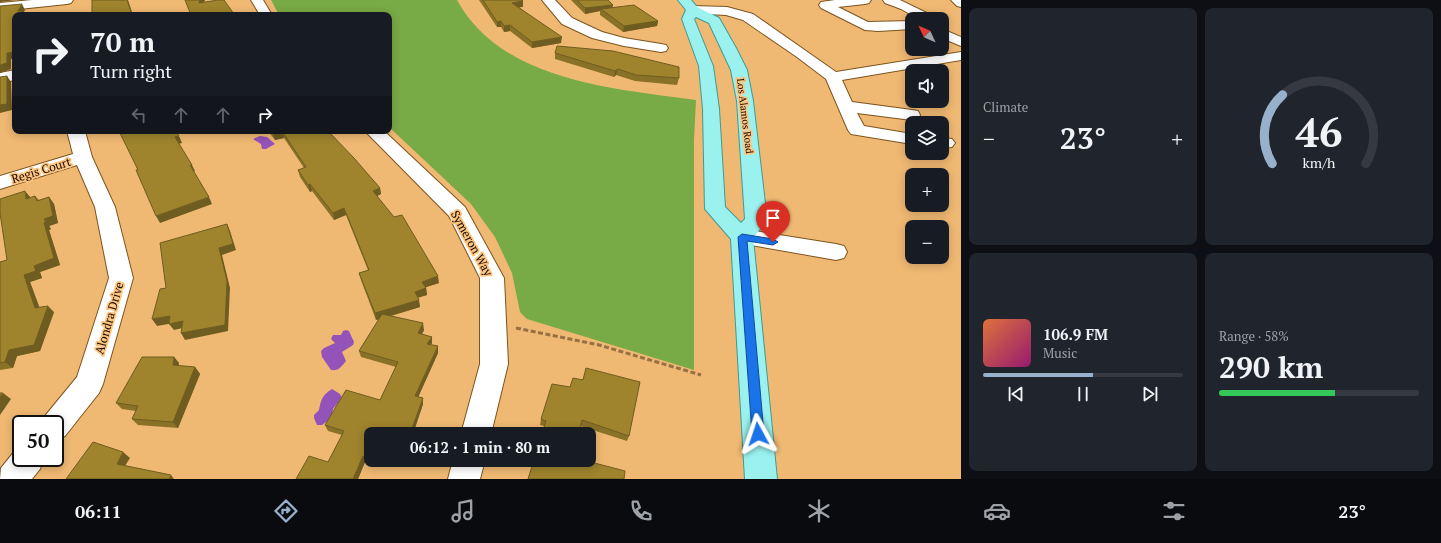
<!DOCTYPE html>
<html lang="en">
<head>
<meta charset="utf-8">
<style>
  body { margin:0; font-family:"PT Serif",serif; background:#20242c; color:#f1f3f6; height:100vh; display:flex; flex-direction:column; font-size:15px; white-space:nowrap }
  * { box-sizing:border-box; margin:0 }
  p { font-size:13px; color:#9ea1a6 }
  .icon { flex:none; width:22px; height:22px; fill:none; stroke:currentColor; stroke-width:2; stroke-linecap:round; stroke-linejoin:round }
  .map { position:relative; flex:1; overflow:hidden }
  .side { display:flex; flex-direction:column; gap:8px; padding:8px; background:#0d0f14; width:480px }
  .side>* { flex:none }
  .top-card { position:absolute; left:12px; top:12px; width:380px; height:122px; border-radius:8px; box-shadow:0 2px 10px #0003; background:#171b24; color:#f1f3f6; overflow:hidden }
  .needle { width:26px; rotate:314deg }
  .tools { position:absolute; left:905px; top:12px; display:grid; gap:8px }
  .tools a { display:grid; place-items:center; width:44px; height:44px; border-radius:8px; background:#171b24; box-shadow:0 2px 10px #0003; font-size:20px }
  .speed { position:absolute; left:12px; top:415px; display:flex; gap:8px; font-size:20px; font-weight:700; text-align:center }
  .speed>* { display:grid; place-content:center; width:52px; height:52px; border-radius:50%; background:#171b24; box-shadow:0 2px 10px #0003; line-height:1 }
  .speed .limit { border:2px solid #111; border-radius:6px; background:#fff; color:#111 }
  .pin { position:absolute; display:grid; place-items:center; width:34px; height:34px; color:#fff; margin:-41px -17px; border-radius:50% 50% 50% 0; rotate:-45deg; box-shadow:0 0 4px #0007 }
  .pin .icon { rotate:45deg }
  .me { position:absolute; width:44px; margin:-22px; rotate:355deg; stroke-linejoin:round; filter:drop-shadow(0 0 3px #0008) }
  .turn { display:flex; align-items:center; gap:14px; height:84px; padding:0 12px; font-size:18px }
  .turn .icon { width:52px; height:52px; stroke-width:2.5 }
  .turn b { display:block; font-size:28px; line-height:34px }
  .lanes { display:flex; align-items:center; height:38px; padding:0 12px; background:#0003; justify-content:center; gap:20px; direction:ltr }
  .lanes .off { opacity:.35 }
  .big { font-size:30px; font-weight:600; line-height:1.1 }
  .side .widget { flex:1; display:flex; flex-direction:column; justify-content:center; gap:6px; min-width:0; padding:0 14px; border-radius:8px; background:#20242c }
  .side .dial { align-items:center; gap:0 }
  .dial svg { height:104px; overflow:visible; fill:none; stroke:#363941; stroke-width:7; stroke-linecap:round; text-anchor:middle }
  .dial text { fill:#f1f3f6; stroke:none }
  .song { display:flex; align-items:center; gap:12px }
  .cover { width:48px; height:48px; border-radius:6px; background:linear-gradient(135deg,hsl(20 70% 55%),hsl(320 70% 35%)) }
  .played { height:4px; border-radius:2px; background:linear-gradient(90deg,#97b0cc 55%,#363941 55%) }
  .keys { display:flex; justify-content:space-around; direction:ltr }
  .heat { display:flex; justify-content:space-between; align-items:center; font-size:22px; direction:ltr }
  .charge { height:6px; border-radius:3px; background:linear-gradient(90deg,#34c759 58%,#363941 0) }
  .side .tiles { flex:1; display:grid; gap:8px; grid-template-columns:repeat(2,1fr) }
  .trip { position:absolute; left:364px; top:427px; width:232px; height:40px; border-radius:8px; background:#171b24; box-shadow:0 2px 10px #0003; font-weight:600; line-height:40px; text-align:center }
  .dock { display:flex; height:64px; justify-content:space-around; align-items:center; background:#090b0e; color:#9ea1a6 }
  .dock .icon { width:28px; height:28px }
  .dock .selected { color:#97b0cc }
  .dock b { font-size:18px; color:#f1f3f6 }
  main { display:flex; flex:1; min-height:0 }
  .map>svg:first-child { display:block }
</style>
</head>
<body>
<main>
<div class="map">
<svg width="961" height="479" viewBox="0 0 961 479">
  <rect width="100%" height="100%" fill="#f0b973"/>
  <path fill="#78aa45" d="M271 0H457C501 81 614 89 696 100L694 140V370L527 319 520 312 512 273 495 237 471 204 389 127V15H279Z"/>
  <g fill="#9453b9">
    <path d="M260 136 267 137 275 144 266 149H262L261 144 253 139Z"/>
    <path d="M346 330 349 331 354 342 353 345 342 352 346 361C341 367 339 371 331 370L322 357 321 351 324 348 335 343 331 339 333 335H341L343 331Z"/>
    <path d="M332 389 340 394 342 398 333 409 332 415 330 419 322 425H317L314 418V415L319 410C321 400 322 395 332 389Z"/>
  </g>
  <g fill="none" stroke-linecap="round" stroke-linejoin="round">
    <g stroke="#7c541e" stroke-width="2">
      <g id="minor">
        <path d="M32 0H73L71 3 67 4 0 11V3Z"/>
        <path d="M251 0H263L272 15H260Z"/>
        <path d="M542 0H555L572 18 602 32 624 38 661 44 666 45 668 48 666 51 661 52 624 46 592 38 562 24Z"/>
        <path d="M835 0H871L869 3 865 4 838 7 868 22 912 21V29L878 31 865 30 821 8 819 5 821 2Z"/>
        <path d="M883 0H900L933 16 934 19H919L901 9 885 3Z"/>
        <path d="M951 0H961V7L957 6Z"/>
        <path d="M693 6 727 7 753 14 836 72 961 52V60L842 80 852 102 912 110 918 111 920 115 918 119 912 120 857 113 864 126 912 134V144L857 135 851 134 848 130 826 79 797 57 743 20 726 15 689 13 687 10 689 7Z"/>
        <path d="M942 29 961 37V46L942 38Z"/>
        <path d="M15 70V80L0 83V73Z"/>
        <path d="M67 131H85L92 157 115 207 133 278 103 384 99 393 65 436 55 440V424H41L45 416 77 377 109 278 95 207 77 165 0 189V176L73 154Z"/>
        <path d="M365 131H384L465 207 504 278 508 364 491 434H461L480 364V278L449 216Z"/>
        <path d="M942 138 952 139 955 143 952 147 942 148Z"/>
        <path d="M742 229 836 244 844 246 847 252 844 258 836 260 734 242 731 237 734 232Z"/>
        <path d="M21 446V458H44L40 469 32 479H0L1 468 18 447Z"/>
        <path d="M453 460H485L480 479H448Z"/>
      </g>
    </g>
    <g stroke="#419a93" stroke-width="2">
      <path id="major" d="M678 0H691L697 7 719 18 736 48 747 70 753 101 767 220 753 238 777 479H745L731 239 705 209 703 109 699 66 682 19 686 10ZM696 17 709 23 731 70 737 101 745 219 741 223 725 207 719 109 713 66 694 19Z"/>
    </g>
    <path stroke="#977044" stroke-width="3" stroke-dasharray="5 2.5" stroke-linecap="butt" d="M516 328 599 345 701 375"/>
    <use href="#minor" fill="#fff" fill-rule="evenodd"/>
    <use href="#major" fill="#9af1ee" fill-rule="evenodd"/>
  </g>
  <g fill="#897227">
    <path d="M479 0H522L523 7H519L561 43 532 48 510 31 504 32 501 27H497Z"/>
    <path d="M571 0H608L612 8 658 21 657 26 623 32 600 15V11L585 14Z"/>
    <path d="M555 53 679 78 677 85 635 81 616 75 614 77 555 59Z"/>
    <path d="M268 131H328L380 188 381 194 377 196 439 283 426 287 427 295 418 298 420 307 391 316 424 330 422 334 432 343 431 345 438 353 418 397 423 398V404L413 434H371V460H379L377 466 365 462 358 479H296L328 462 342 435 328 431 325 425 380 400 396 367 361 357 359 351 379 319 376 320 361 280 359 273 368 270 346 215 334 220 312 191 310 192 300 177 298 170 304 168 284 138 275 140Z"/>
    <path d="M35 196 39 200 49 197 54 204 58 223 49 226 51 229 49 230 60 265 40 272 42 278 30 282 39 307 54 312 40 351 17 356 13 368 0 370V262L7 260 31 198Z"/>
    <path d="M174 357 179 363 178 366 195 367 200 374 178 428 138 425 132 419 136 411 122 409 116 403Z"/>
    <path d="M586 368 629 436 627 441 580 426H544L540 425 541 419 570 387 583 379Z"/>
  </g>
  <g fill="#6f5c20">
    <path d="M0 0H16L0 2Z"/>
    <path d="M127 0H128L133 15H132Z"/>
    <path d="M200 0H205L201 9 199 3Z"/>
    <path d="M523 1V7L512 8V3Z"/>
    <path d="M22 4 25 10 23 14 24 15H20L18 11Z"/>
    <path d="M613 5 612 10 601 9 600 11 585 14V8Z"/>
    <path d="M501 21V27H497V22Z"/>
    <path d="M658 21 657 26 623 32 624 26Z"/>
    <path d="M510 25V31L504 32V26Z"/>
    <path d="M562 37 561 43 532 48V42Z"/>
    <path d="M15 52V59H11V69L0 73V65L7 53Z"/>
    <path d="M618 69 616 75 614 77 615 71Z"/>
    <path d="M7 76 11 82 12 110 0 113V105Z"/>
    <path d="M282 131 284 138 275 140 273 134Z"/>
    <path d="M179 136 182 143 178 144 175 137Z"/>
    <path d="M190 165H192L195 171 193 172Z"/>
    <path d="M310 184 312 191 310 192 308 185Z"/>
    <path d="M380 188 381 194 375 197 373 191Z"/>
    <path d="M25 191 31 198 26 199Z"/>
    <path d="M49 197 54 204 58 223 49 226 51 229 49 230 60 265 40 272 42 278 30 282 42 314 35 308 24 275 34 266 44 223Z"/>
    <path d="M209 197 212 204 160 223 156 216Z"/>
    <path d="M344 208 346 215 334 220 333 213Z"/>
    <path d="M227 224 230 231 236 250 222 255 230 288 228 331 185 340 181 333 219 248Z"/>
    <path d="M438 276 439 283 423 288 422 282Z"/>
    <path d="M426 288 427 295 415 298V292Z"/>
    <path d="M419 300 420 307 376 320 375 313Z"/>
    <path d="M48 306 54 312 40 351 17 356 13 368 5 362 9 350Z"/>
    <path d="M170 316 183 321 187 327 174 330 169 324 174 323 157 326 152 319Z"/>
    <path d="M423 323 424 330 419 340 418 333Z"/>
    <path d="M432 337V343L428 351 427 344Z"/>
    <path d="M438 346V353L416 402 415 396Z"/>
    <path d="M174 357 179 363 177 372 173 365Z"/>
    <path d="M195 367 200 374 178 428 173 422Z"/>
    <path d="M3 393 11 399 0 415V398Z"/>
    <path d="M423 398V404L413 434H410Z"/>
    <path d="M123 452 130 458 123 469 117 464Z"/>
    <path d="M363 456 365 462 358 479H353Z"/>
    <path d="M375 460H379L377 466Z"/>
    <path d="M171 475 174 479H169Z"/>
  </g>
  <g fill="#9f842d" stroke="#6f5c20">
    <path d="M92 0H127L132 15H92Z"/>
    <path d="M185 0H200L199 3 218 0H224L234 14 191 15Z"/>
    <path d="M483 0H522L523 1 512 3 562 37 532 42 510 25 504 26 501 21 497 22Z"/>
    <path d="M577 0H608L613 5 585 8Z"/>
    <path d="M22 4 18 11H22L20 15H15V52L7 53V63L0 65V6Z"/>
    <path d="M634 5 658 21 624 26 601 9Z"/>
    <path d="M557 46 613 51 679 67V78L636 75 618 69 615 71 555 53Z"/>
    <path d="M7 76V104L0 105V77Z"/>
    <path d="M119 131H175L179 136 175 137 192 165H190L209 197 156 216 136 170H138Z"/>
    <path d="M271 131H328L354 158 380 188 373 191 394 217 402 215 438 276 422 282 426 288 415 292 419 300 375 313 359 273 369 270 344 208 333 213 310 184 308 185 298 170 306 167 282 131 273 134Z"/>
    <path d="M25 191 26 199 35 196 37 201 49 197 53 216 44 219 46 222 44 223 54 258 34 266 36 271 24 275 35 308 48 306 34 345 9 350 5 362 0 363V262L7 260 0 213V199Z"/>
    <path d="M227 224 233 244 219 248 227 281 225 325 181 333 183 321 169 324 170 316 152 319 160 289 166 288 160 243Z"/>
    <path d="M382 314 423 323 418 333 432 337 427 344 438 346 415 396 423 398 410 434H371V459L363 456 353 479H296L309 456 328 462 344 431 325 425 346 390 380 400 398 362 359 351Z"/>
    <path d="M142 357H174L173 365 195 367 173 422 132 419 138 406 116 403Z"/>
    <path d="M586 368 640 382 629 436 582 420 579 434H542L546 421 541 419 552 384 570 387 573 378 583 380Z"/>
    <path d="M0 393H3L0 398Z"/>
    <path d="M93 442 123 452 117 464 171 475 169 479H66Z"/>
    <path d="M534 460H583L625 471 624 479H528Z"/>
  </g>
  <path fill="#1a73e8" stroke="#114b97" d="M742 234 773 239 778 242 773 245 747 241 764 434 762 438 758 440 753 438 752 434 738 237Z"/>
  <g text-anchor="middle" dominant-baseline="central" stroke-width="3.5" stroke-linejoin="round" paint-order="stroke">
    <g font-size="10" fill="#180900" stroke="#fec57f">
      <text transform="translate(745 116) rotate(83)">Los Alamos Road</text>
    </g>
    <g font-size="12" fill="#180900" stroke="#fec57f">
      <text transform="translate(41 170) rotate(-17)">Regis Court</text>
      <text transform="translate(472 243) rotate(61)">Symeron Way</text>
      <text transform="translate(109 318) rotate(-74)">Alondra Drive</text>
    </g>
  </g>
</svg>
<div class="tools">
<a><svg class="needle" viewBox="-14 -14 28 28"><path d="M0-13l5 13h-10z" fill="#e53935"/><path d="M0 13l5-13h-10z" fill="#9ea1a6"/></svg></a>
<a><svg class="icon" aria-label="sound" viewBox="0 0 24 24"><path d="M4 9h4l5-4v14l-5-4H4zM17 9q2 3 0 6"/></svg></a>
<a><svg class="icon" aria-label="layers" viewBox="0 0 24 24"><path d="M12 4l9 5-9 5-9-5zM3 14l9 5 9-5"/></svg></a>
<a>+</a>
<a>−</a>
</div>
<div class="speed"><div class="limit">50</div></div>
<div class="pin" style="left:773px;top:242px;background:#d93025"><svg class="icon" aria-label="arrive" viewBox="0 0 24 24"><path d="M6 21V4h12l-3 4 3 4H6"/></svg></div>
<svg class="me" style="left:758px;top:434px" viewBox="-20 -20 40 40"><path d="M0-17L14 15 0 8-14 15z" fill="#1a73e8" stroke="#fff" stroke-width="4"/></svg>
<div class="trip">06:12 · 1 min · 80 m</div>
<div class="top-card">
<div class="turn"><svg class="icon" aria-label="right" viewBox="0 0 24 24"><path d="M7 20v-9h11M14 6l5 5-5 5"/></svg><div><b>70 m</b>Turn right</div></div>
<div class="lanes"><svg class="icon off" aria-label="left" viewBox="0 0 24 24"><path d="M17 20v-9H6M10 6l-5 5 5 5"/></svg><svg class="icon off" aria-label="ahead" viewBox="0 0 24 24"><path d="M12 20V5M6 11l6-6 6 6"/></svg><svg class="icon off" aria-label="ahead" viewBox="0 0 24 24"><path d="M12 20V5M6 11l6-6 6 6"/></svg><svg class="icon" aria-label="right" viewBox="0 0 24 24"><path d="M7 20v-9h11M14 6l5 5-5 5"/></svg></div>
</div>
</div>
<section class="side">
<div class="tiles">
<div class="widget"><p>Climate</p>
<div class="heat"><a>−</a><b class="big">23°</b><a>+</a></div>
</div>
<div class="widget dial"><svg viewBox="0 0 100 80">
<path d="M14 69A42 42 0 1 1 86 69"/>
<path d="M14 69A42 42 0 0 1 22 16" stroke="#97b0cc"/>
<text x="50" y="56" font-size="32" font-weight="700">46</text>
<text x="50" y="72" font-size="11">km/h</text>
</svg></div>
<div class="widget">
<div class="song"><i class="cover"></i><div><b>106.9 FM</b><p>Music</p></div></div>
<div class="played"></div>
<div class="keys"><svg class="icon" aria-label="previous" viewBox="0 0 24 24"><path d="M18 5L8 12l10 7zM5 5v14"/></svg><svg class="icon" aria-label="pause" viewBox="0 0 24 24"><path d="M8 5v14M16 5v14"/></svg><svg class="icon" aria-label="next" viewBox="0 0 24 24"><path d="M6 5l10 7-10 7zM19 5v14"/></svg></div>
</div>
<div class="widget"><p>Range · 58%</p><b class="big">290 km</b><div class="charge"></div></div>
</div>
</section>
</main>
<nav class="dock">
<b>06:11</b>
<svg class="icon selected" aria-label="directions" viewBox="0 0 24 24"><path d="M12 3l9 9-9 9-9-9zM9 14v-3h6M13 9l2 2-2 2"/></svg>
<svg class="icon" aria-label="music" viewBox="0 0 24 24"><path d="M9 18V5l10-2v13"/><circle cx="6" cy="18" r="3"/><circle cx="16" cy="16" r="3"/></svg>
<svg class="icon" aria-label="phone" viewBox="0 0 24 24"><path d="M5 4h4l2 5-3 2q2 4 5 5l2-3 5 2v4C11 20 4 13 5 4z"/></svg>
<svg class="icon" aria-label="climate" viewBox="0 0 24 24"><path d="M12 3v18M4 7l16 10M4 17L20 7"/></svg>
<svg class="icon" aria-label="car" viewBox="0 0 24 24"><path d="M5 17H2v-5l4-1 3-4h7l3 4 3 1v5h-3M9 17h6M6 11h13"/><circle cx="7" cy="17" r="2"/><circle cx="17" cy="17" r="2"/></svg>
<svg class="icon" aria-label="filters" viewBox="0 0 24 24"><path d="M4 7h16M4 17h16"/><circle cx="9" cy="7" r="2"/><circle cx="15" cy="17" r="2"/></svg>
<b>23°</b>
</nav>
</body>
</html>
